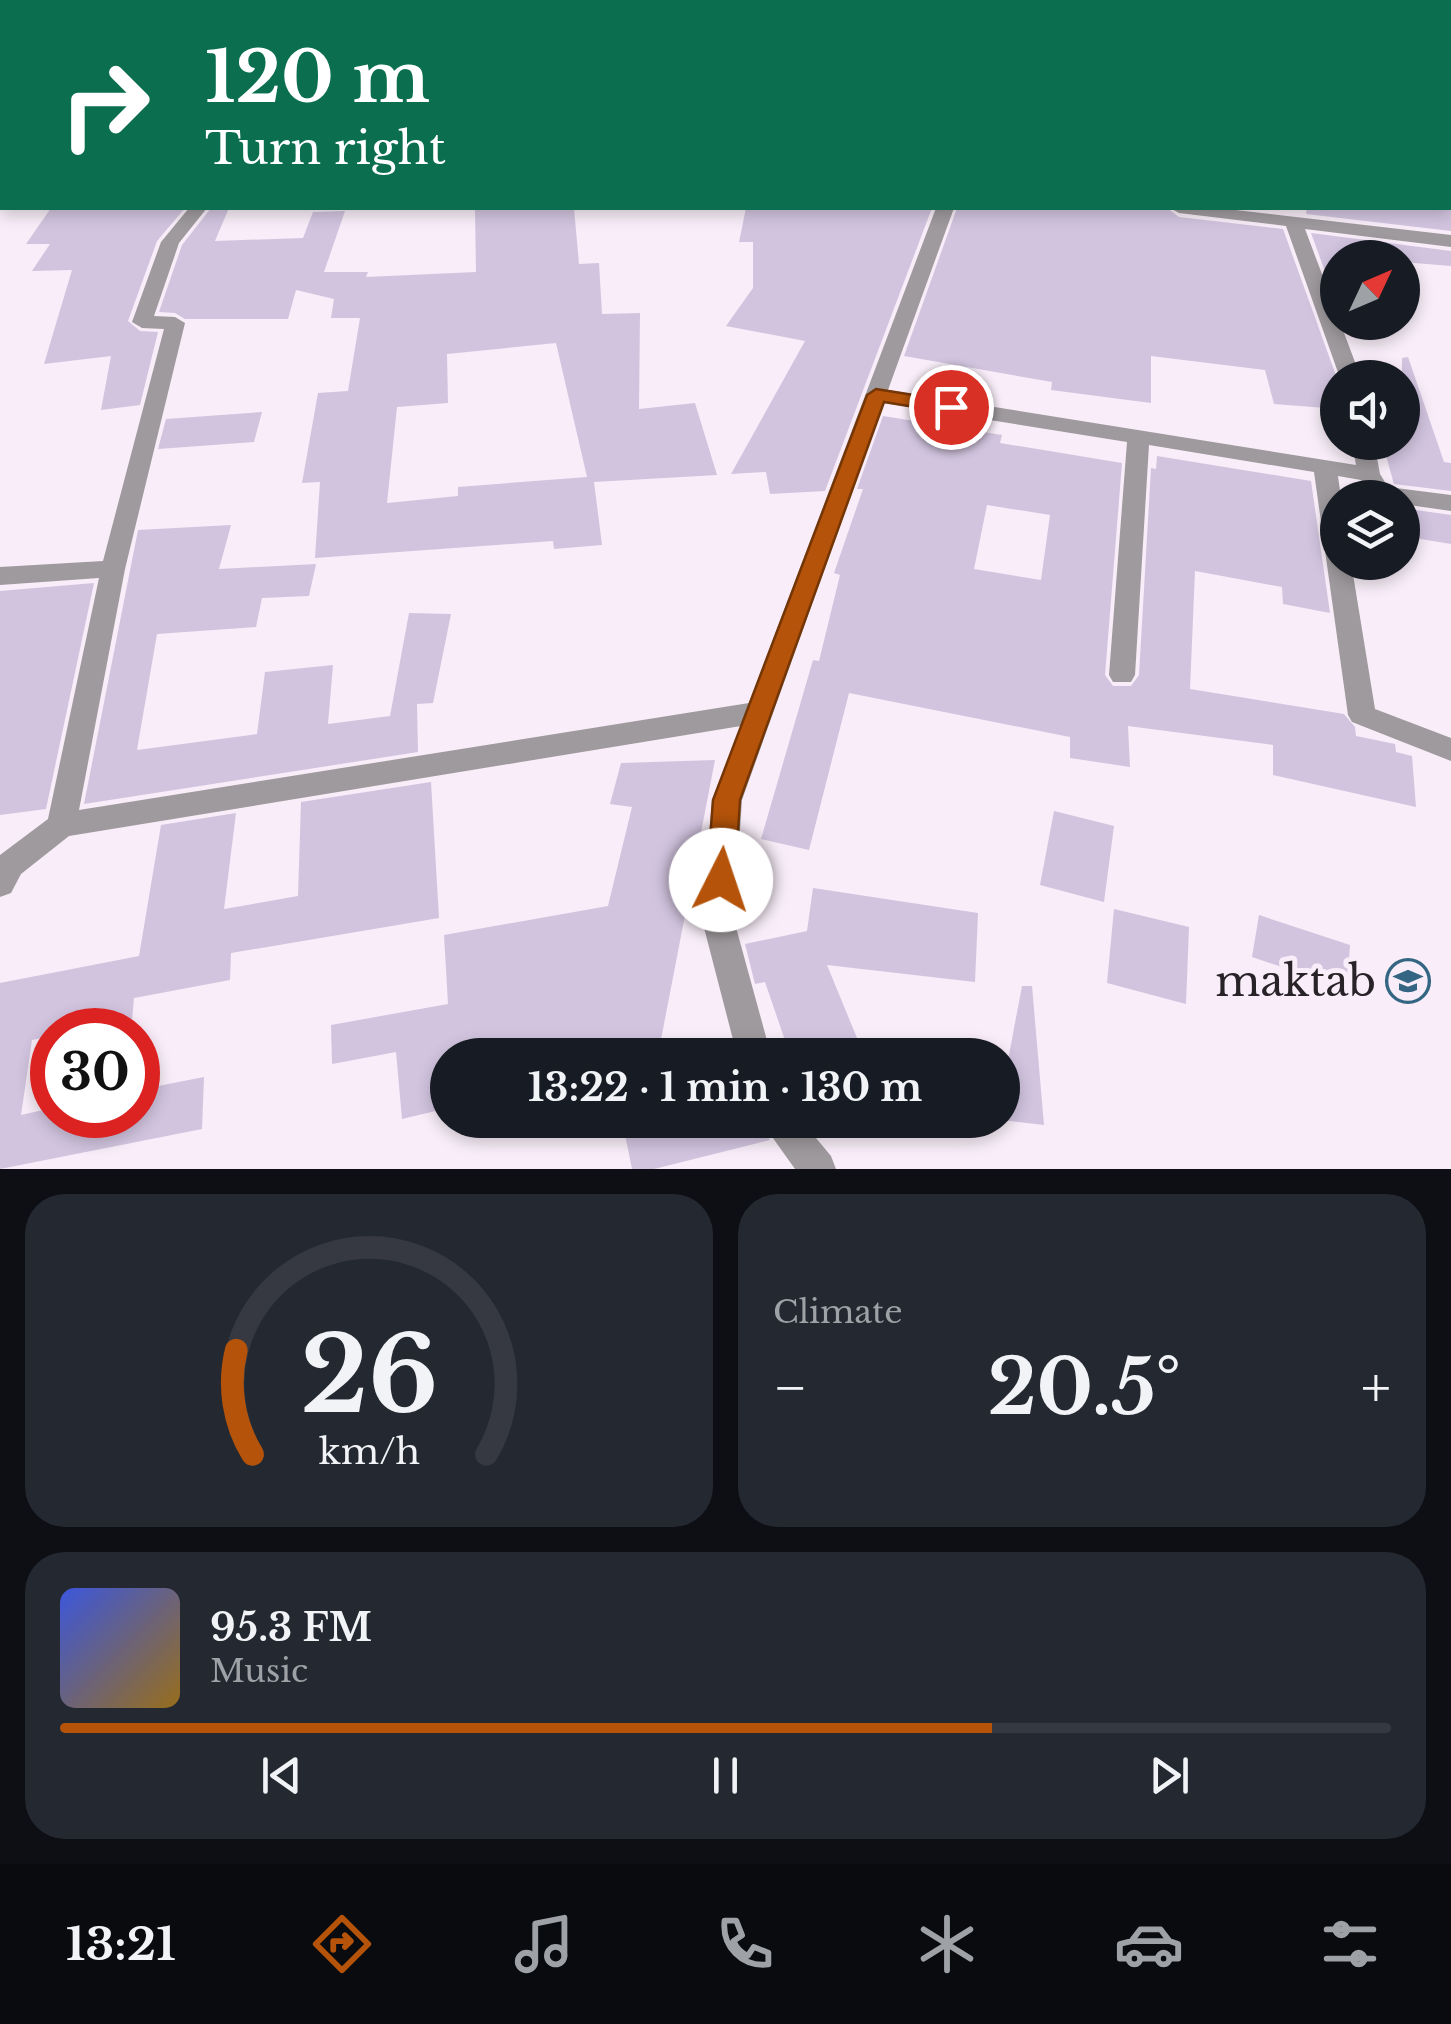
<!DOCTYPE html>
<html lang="en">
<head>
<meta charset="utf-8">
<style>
  body { margin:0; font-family:"Libre Baskerville",serif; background:#242831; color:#f1f3f6; height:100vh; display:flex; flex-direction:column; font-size:38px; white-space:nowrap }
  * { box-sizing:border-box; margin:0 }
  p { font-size:32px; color:#9ea1a6 }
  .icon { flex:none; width:55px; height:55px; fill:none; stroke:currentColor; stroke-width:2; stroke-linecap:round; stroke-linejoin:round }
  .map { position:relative; height:1169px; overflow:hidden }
  .drawer { display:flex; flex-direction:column; gap:25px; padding:25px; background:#0d0f14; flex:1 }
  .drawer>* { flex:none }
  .guide { position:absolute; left:0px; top:0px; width:1452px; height:210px; box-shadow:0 5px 15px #0003; background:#0b6e4f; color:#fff; overflow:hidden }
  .needle { width:65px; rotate:46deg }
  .controls { position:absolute; left:1320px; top:240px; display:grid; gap:20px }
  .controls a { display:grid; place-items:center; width:100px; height:100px; border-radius:50%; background:#171b24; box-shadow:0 5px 15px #0003; font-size:50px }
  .speed { position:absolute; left:30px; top:1008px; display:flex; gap:20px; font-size:50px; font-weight:700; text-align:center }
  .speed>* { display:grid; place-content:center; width:130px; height:130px; border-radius:50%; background:#171b24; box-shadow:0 5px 15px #0003; line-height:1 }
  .speed .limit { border:15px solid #d22; background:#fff; color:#111 }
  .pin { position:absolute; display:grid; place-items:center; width:85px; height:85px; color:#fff; margin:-42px; border:5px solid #fff; border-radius:50%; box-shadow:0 2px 10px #0007 }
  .me { position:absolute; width:110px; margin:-55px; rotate:4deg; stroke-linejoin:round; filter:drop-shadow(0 0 8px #0008) }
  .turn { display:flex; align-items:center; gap:35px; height:210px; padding:0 40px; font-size:45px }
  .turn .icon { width:130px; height:130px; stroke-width:2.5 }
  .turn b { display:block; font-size:70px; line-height:85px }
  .big { font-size:75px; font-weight:700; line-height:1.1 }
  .drawer .tile { flex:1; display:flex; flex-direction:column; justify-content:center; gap:15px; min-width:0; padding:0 35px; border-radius:40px; background:#242831 }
  .drawer .dial { align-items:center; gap:0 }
  .dial svg { height:260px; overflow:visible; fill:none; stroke:#363941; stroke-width:7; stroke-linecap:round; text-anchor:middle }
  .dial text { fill:#f1f3f6; stroke:none }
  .song { display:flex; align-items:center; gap:30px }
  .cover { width:120px; height:120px; border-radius:15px; background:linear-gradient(135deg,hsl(230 70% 55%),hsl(40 70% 35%)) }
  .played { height:10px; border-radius:5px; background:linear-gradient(90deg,#b45309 70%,#363941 70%) }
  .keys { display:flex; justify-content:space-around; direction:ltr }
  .heat { display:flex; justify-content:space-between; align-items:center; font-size:55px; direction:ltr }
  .drawer .tiles { flex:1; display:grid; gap:25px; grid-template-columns:1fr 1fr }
  .tile:last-child { grid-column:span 2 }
  .trip { position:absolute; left:430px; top:1038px; width:590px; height:100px; border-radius:50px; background:#171b24; box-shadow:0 5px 15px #0003; font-weight:700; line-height:100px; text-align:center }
  .tabs { display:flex; height:160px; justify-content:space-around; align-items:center; background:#090b0e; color:#9ea1a6 }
  .tabs .icon { width:70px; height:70px }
  .tabs .current { color:#b45309 }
  .tabs b { font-size:45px; color:#f1f3f6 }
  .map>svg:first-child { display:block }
</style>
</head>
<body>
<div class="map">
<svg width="1451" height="1169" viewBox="0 0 1451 1169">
  <rect width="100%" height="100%" fill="#f8edf8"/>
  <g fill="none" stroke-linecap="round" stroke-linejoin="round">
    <g stroke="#a19eba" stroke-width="40">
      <path d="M134 2 137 0"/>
      <path d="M0 76 2 75"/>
    </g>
  </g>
  <g fill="#d2c4df" fill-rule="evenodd">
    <path d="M51 208H185L157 241 128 321 140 331 158 332 140 405 101 410 111 356 44 364 72 270 32 271 50 244H26Z"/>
    <path d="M211 208H229L215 241 303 238 313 212 345 211 324 272H368L366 277 476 272 475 208H574L579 264 599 263 602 314 640 313 639 409 695 403 717 475 594 482 602 545 554 549 553 541 315 558 320 482 302 483 318 393 348 391 360 318H331L334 299 296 290 288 319H185L175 313 159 312 182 245ZM556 343 587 477 458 487V496L387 503 397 407 448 403 447 354Z"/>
    <path d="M746 208H932L825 491 770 494 766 472 731 474 805 341 726 326 753 288V242H739Z"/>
    <path d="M957 208H1167L1179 217 1283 229 1338 381V409L1274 404 1265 370 1151 356V403L1051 390 1052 382 904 356Z"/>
    <path d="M1307 208H1451V231L1306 214Z"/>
    <path d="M1311 233 1451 251V266L1402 262V258H1338V285H1330Z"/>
    <path d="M1408 357 1444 462 1451 463V491L1394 484 1382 442H1402V358Z"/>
    <path d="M262 412 254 442 158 449 166 419Z"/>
    <path d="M883 416 1002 435 1000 443 1122 463 1105 675 1113 686H1131L1139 675 1151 468 1156 469 1157 456 1311 481 1330 613 1283 604 1282 587 1195 571 1190 689 1344 714 1355 727 1356 736 1395 744 1396 752 1412 756 1416 807 1273 775V745L1128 726 1130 767 1070 758V737L849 693 809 850 761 839 813 660 819 661 840 575 834 573 863 489H857ZM987 505 1050 515 1041 580 974 569Z"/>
    <path d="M1402 508 1451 515V544L1402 536Z"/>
    <path d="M231 525 219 569 316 564 309 596 262 598 256 627 157 634 137 750 257 734 265 672 333 665 328 724 390 716 409 613 451 614 433 703 417 704 418 752 84 804 138 530Z"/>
    <path d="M94 583 46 809 0 815V591Z"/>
    <path d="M715 760 658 1055H448V1108L402 1119 396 1052 332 1064 331 1025 448 1004 444 935 608 906 632 807 610 804 621 763Z"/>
    <path d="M431 782 439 918 231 953 230 980 134 998 132 1020 81 1030H52V1036L32 1040 21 1115 52 1108V1115H138V1090L204 1077 202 1129 0 1169V983L139 956 161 825 236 813 224 909 298 896 301 802Z"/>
    <path d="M1054 811 1114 826 1104 902 1040 885Z"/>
    <path d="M813 888 978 913 975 982 827 965 864 1055H790L765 982 755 984 745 944 807 931Z"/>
    <path d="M1114 909 1189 927 1186 1004 1107 983Z"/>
    <path d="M1259 915 1350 945 1347 989 1252 957Z"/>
    <path d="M1022 986H1032L1044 1125 1002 1120V1092Z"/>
    <path d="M622 1120H756L770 1140 654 1169H632Z"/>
  </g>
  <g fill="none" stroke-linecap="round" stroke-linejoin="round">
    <g fill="#9f9a9d" fill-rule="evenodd">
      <rect x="1450" y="72" width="1" height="10"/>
      <path d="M2 87V97L0 98V88Z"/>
      <rect x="0" y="176" width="2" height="10"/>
      <path d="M189 208H207L179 243 154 316 175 317 185 323 125 569 79 810 749 703 936 208H954L888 390 1356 465 1352 442H1374L1380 474 1388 487 1451 495V511L1402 504V498H1371L1361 480 1338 476 1341 498H1338V562H1351L1375 709 1451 738V761L1352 722 1348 715 1314 472 1149 445 1135 675 1131 682H1113L1109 675 1127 442 884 403 742 800 734 920 771 1055H737L702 920 712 800 741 726 69 836 21 874 11 893 0 897V855L48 819 99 578 0 585V567L103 561 164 329 142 328 132 322 161 242Z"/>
      <path d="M1170 208H1219L1451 235V247L1305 229 1361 378H1340L1286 226 1179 213Z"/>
      <path d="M760 1120H801L831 1156 836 1169H795Z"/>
    </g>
  </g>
  <path fill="#b45309" stroke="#753606" stroke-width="2.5" d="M876 389 951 401 961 407 951 413 884 402 740 800 735 880 731 888 721 892 711 888 707 880 713 800 867 395Z"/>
  <defs>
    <g id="school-ring" transform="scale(2.25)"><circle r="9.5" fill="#f8edf8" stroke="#346684" stroke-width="1.5"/><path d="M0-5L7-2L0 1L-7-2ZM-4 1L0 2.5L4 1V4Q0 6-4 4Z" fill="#346684"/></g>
  </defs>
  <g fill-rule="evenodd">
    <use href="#school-ring" x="1408" y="981"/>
  </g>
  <g text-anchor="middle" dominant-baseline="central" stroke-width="10" stroke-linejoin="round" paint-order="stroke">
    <g font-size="42" fill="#272327" stroke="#f8edf8" text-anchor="end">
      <text x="1376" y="981">maktab</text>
    </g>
  </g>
</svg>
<div class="controls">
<a><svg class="needle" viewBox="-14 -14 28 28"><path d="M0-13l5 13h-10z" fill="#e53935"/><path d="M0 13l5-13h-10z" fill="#9ea1a6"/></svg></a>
<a><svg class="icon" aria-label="sound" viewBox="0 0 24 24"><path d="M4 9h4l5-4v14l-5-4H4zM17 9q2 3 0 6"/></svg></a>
<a><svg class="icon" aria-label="layers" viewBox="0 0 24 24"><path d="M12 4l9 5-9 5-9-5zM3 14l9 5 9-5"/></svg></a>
</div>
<div class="speed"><div class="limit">30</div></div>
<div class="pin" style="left:951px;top:407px;background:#d93025"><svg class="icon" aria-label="arrive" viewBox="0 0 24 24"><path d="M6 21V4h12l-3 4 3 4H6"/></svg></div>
<svg class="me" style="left:721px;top:880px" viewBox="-20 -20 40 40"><circle r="19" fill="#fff"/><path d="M0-13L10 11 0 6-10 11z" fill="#b45309"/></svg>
<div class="trip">13:22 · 1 min · 130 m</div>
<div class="guide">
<div class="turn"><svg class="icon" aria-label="right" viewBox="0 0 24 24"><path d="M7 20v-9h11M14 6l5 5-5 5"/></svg><div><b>120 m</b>Turn right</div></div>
</div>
</div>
<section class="drawer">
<div class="tiles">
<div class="tile dial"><svg viewBox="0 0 100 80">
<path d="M14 69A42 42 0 1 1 86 69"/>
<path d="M14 69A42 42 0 0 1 9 37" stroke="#b45309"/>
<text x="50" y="56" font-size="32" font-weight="700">26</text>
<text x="50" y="72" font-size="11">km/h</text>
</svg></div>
<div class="tile"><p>Climate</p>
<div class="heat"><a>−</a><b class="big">20.5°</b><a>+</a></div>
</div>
<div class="tile">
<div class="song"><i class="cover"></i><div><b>95.3 FM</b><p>Music</p></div></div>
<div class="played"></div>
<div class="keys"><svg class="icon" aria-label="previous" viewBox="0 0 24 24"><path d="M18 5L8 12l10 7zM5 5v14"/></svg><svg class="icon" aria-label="pause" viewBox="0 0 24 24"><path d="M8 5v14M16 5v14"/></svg><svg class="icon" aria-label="next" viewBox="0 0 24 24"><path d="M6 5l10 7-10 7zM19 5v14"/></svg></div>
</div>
</div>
</section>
<nav class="tabs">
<b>13:21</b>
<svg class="icon current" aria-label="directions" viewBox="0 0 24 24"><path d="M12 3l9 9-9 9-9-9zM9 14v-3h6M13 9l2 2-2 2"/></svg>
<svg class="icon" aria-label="music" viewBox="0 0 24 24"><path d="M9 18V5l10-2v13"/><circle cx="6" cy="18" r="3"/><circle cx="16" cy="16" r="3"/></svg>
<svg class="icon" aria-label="phone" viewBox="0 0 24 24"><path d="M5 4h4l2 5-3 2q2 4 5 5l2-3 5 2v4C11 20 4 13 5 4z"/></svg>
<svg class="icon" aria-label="climate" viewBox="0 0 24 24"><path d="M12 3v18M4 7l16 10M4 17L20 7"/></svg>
<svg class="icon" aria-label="car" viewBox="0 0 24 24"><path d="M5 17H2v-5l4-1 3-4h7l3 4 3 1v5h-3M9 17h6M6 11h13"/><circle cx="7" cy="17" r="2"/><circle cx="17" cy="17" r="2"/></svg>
<svg class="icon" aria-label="filters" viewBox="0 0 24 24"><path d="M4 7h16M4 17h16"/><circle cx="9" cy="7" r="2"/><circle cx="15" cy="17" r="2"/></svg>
</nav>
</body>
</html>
